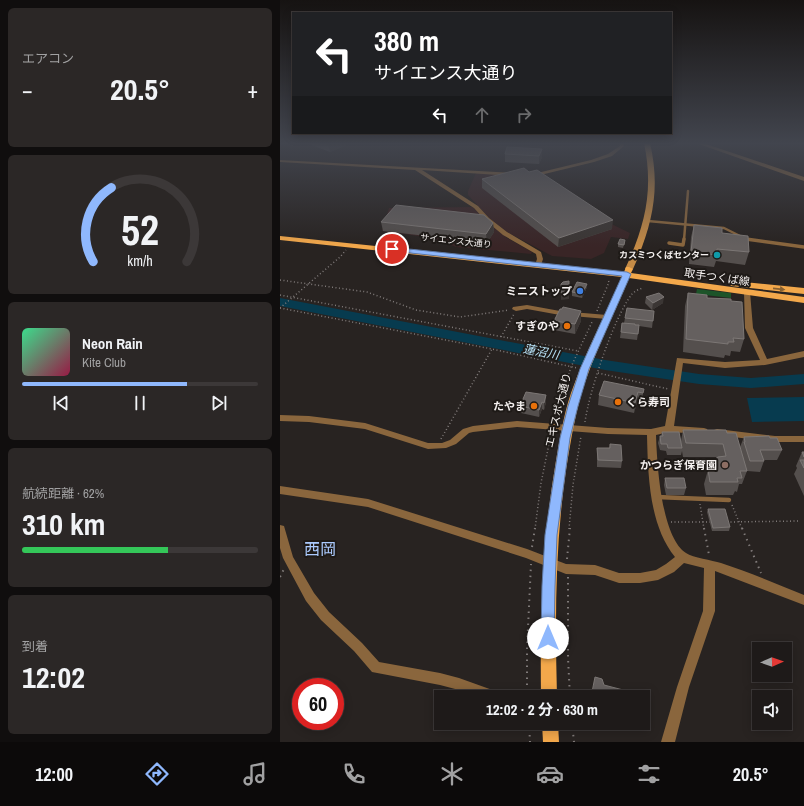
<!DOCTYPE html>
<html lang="ja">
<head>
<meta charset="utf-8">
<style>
  body { margin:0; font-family:"Archivo Narrow","Noto Sans JP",sans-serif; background:#2b2726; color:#f1f3f6; height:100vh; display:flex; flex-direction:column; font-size:15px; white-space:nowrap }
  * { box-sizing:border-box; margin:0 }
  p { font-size:13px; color:#a1a1a2 }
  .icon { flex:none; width:22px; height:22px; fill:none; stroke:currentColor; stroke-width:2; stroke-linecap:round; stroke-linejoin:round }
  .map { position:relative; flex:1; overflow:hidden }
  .panel { display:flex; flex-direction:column; gap:8px; padding:8px; background:#100e0e; width:280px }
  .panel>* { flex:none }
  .top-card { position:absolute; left:12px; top:12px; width:380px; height:122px; border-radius:0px; box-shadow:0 2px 10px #0003,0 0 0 1px #3c3838; background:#202124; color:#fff; overflow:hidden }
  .needle { width:26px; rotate:88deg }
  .buttons { position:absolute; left:472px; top:642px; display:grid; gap:8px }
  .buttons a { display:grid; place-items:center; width:40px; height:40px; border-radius:0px; background:#1e1a19; box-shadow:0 2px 10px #0003,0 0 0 1px #3c3838; font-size:20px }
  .speed { position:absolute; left:12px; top:678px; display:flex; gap:8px; font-size:20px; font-weight:700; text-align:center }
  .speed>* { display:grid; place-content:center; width:52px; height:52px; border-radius:50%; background:#1e1a19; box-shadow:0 2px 10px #0003,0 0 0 1px #3c3838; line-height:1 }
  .speed .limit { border:6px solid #d22; background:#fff; color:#111 }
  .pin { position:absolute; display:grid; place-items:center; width:34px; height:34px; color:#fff; margin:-17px; border:2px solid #fff; border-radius:50%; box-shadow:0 1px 4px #0007 }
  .me { position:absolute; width:44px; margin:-22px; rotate:0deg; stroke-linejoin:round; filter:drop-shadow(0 0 3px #0008) }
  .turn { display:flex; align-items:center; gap:14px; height:84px; padding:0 16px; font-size:18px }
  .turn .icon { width:52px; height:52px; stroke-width:2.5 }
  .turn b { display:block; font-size:28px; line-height:34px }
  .lanes { display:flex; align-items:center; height:38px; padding:0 16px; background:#0003; justify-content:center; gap:20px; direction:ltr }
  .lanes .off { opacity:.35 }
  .big { font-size:30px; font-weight:700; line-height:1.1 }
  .panel .widget { flex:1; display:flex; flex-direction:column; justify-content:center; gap:6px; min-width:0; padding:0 14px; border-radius:6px; background:#2b2726 }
  .panel .dial { align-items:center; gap:0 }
  .dial svg { height:104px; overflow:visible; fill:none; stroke:#3c3838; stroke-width:7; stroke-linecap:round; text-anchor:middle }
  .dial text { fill:#f1f3f6; stroke:none }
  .song { display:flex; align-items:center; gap:12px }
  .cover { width:48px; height:48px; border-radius:6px; background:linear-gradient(135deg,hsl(150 70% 55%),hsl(340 70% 35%)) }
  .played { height:4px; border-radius:2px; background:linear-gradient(90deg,#8fb8fd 70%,#3c3838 70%) }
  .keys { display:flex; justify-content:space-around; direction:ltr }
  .heat { display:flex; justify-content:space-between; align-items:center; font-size:22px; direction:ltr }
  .charge { height:6px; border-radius:3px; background:linear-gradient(90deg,#34c759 62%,#3c3838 0) }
  .trip { position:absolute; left:154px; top:690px; width:216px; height:40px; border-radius:0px; background:#1e1a19; box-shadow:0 2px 10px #0003,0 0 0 1px #3c3838; font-weight:700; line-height:40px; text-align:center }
  .tabs { display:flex; height:64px; justify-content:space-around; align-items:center; background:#0c0a0a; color:#a1a1a2 }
  .tabs .icon { width:28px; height:28px }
  .tabs .current { color:#8fb8fd }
  .tabs b { font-size:18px; color:#f1f3f6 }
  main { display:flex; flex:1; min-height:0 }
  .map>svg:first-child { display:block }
</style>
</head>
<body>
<main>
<section class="panel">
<div class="widget"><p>エアコン</p>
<div class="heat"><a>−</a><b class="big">20.5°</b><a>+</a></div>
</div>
<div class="widget dial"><svg viewBox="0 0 100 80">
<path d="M14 69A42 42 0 1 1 86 69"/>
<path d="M14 69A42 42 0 0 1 28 12" stroke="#8fb8fd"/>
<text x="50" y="56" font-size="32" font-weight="700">52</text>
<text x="50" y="72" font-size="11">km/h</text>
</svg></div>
<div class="widget">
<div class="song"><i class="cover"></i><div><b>Neon Rain</b><p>Kite Club</p></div></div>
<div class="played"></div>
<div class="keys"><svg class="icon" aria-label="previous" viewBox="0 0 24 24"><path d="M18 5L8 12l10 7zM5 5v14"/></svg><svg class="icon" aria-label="pause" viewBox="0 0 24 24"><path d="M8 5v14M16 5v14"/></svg><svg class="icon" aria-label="next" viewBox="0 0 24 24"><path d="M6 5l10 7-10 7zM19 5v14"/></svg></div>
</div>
<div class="widget"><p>航続距離 · 62%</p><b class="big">310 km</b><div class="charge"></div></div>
<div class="widget"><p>到着</p><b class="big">12:02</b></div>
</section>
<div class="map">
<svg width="524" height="742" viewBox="0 0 524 742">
  <rect width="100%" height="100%" fill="#282321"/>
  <g fill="#392526">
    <path d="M196 173 255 175 317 217 350 233 348 239 331 237 324 253 311 259 272 256 227 232 209 218 188 195V191Z"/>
    <path d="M193 207 204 219 227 238 252 252 251 254 176 247 153 238 102 231 109 208Z"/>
  </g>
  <path fill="#1d5429" d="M417 289 451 293V298L416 294Z"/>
  <path fill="#073b4f" d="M524 397V421L472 422 467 398Z"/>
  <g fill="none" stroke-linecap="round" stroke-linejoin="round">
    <path fill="#073b4f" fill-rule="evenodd" d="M0 298 325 360 419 374 471 378 524 374V384L471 388 419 384 325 370 0 306Z"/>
    <g stroke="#807b7a" stroke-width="1.5" stroke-dasharray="1 2.5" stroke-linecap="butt">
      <path d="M0 280 87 292 136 310 180 317 229 310"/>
      <path d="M0 295 298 351"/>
      <path d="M0 308 212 349 297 368"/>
      <path d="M0 308 60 257 66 250"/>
      <path d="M317 311 329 282 328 280"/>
      <path d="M221 337 234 314"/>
      <path d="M318 373 388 389"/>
      <path d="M274 421 291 367 312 322"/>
      <path d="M305 422C309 392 334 317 352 294 355 291 359 289 363 288"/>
      <path d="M161 439 212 349"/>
      <path d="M420 504 424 529"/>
      <path d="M452 505 462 529"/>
      <path d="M391 522H431"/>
      <path d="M447 522 520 521"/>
      <path d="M255 529 261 483 271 434"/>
      <path d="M289 529 293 485 301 436"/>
    </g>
    <g stroke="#807b7a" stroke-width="2" stroke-dasharray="1.5 4.5" stroke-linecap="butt">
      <path d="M424 528 429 555"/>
      <path d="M462 528 481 573"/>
      <path d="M252 547 255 528"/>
      <path d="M287 559 290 528"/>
      <path d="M0 577 4 569"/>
      <path d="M288 577V658L290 697"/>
      <path d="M247 697V649L251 564"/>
      <path d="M249 723 250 742"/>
      <path d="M292 723 294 742"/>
    </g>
    <g stroke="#8a663d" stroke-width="2.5">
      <path d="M368 221 444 228 468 240"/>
      <path d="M404 240 408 191"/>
    </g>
    <g stroke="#8a663d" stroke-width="3.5">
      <path d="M466 239 524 247"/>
      <path d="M389 243 403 245 404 239"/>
    </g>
    <path stroke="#8a663d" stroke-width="4.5" d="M377 497 449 500"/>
    <g fill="#8a663d" fill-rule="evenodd">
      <path d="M339 143H343L344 146 332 156 314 162 252 177 249 175 311 160 328 154 340 146Z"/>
      <path d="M416 143H423L524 177V181Z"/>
      <path d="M0 160 235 173 236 174 233 176 142 170 198 206 209 218 227 232 261 252 263 259 261 265 258 267 255 265 257 259 256 254 223 235 205 220 194 208 135 170 0 162Z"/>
      <path d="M467 290 470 292 473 328 487 359 524 351V357L485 365 445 368 403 363 394 426 424 428 427 429 428 431 427 433 424 434 389 432 376 435C377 463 381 537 406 553 413 558 432 560 441 563 469 572 496 584 524 595V605L435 571V611L409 687 395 742H381L397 687 423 611 424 568 404 563 394 572 378 580 360 583H339L315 575 286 574 246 558 88 507 0 494V486L88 499 247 549 286 564 315 565 339 573H360L376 570 386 564 395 557C369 525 368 475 367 435L328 434 237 427 193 432 189 433 176 444 166 448 148 449 85 429 29 422 0 421V415L29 416 85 423 148 443H162L170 440 183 429 193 426 237 421 328 428 371 429 385 426 397 358 445 362 480 360 465 328 464 292Z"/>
      <path d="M247 305 280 311 327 315 331 317 327 319 280 315 247 309 236 311 232 309 233 307Z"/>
      <path d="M437 429 495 436H524V442H495L437 435 434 434 433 432 434 430Z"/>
      <path d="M0 525 4 526 13 557 34 593 49 612 82 643 99 662 160 673 179 678 218 692 219 697H196L179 690 160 685 92 672 74 651 41 620 26 601 3 558 0 548Z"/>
    </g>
    <path fill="#c58b46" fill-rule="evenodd" d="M364 143H370C381 190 372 226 353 269L349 271 345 269C365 226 374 190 364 143Z"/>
    <g fill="#f3a84b" fill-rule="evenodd">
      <path d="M0 236 344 272 346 267H349L353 269 351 273 524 297V303L349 278C333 317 313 355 301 395 294 420 290 445 286 470 275 545 275 621 277 697H261C260 620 262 544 275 467 279 443 283 417 291 393 305 353 325 316 342 277L0 240Z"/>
      <path d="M454 281 524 288V294L451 286 450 284Z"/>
      <path d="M262 723H278L279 742H263Z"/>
    </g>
  </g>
  <g fill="#544f4d">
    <path d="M26 143H71L50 152Z"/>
    <path d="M227 147 262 157 259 164 225 162V154Z"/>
    <path d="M249 172 332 229 278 247 202 188V179Z"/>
    <path d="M101 222 213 223 214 232 207 243 103 231Z"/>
    <path d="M414 225 442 233 469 252 465 265 436 261 434 267 409 264 411 237Z"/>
    <path d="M345 240 343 248 338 247V244Z"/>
    <path d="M307 287 302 298 292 296V292Z"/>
    <path d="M408 293 427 298 451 301 464 339 460 352 451 351 450 356 445 355 444 358 403 352 405 306Z"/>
    <path d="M366 297 383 303 372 310 365 303Z"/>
    <path d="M374 311 372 328 359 326 357 340 340 338 342 323H344L345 318Z"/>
    <path d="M274 321H301L295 334 274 330Z"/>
    <path d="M364 389 361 403 357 402 354 413 318 405 319 395Z"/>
    <path d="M266 395V402L264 410 262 409 259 417 241 413 240 406Z"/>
    <path d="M403 430 447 433 461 451 460 447 464 437 490 438 502 450 497 460H483L484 461 480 472 467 471 462 484H459L457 492 455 491 453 495H426L424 484 428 470H432L435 459 438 457H403L402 451 401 455H387L386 451 380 450 378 443 380 436H381L382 432 401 441Z"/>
    <path d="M330 444 342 461 341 468 317 467V448H329Z"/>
    <path d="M522 452H524V496L514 474 517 468 516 466Z"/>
    <path d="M385 478 406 488 404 495H386L384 485Z"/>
    <path d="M428 509 450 527 449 531H432L427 512Z"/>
    <path d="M313 723H342L340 731Z"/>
  </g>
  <g fill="#3b3634">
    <path d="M50 143H71L50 152 48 144Z"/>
    <path d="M262 149V157L259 164V156Z"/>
    <path d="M333 220 332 229 278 247 279 238Z"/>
    <path d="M213 223 214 232 207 243 206 234Z"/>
    <path d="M307 284V287L302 298V294Z"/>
    <path d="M289 292V299L281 300V293Z"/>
    <path d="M384 297 383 303 372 310 373 303Z"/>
    <path d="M301 311V321L295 334V324Z"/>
    <path d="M358 392 357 402 354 413 355 403Z"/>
    <path d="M266 395V402L264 410V403Z"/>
    <path d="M262 402V409L259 417V410Z"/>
  </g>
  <g fill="#65605f" stroke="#7c7775">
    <path d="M227 147 262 149 259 156 225 154Z"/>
    <path d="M244 168 249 172 257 170 333 220 279 238 202 179Z"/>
    <path d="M116 205 204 215 213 223 206 234 101 222Z"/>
    <path d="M414 225 442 228V233L468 236 469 252 437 249V255L411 252Z"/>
    <path d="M340 239 345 240 344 245 338 244Z"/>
    <path d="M289 281V292L281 293V284L283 282Z"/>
    <path d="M297 282 307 284 302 294 292 292Z"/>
    <path d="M379 293 384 297 373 303 366 297Z"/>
    <path d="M408 293 427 295V298L451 299V301L462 302 464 339 453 338 454 342H448V344L406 339Z"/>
    <path d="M283 307 301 311 295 324 274 321 280 309H282Z"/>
    <path d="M347 308 374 311 373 321 345 318Z"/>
    <path d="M342 323 355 324V325H359L358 334 341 332Z"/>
    <path d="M324 381 364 389 363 393 358 392 355 403 319 395Z"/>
    <path d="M246 392 266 395 264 403 262 402 259 410 240 406Z"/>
    <path d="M403 430H446L447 433H456L467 471H460L462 478H457L458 482H430L428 470H438L435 459 438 457 446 456 443 444 406 443Z"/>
    <path d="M382 432H399L402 448H388L387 444H381L380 436H383Z"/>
    <path d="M489 436 490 438H497L502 450H480L484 461H470L464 442H465L464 437Z"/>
    <path d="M330 444 341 445 342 461 318 460 317 448H330Z"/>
    <path d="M522 452H524V457Z"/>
    <path d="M520 460H524V468Z"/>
    <path d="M385 478H404L406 488H387Z"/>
    <path d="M428 509H445L450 527 433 528Z"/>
    <path d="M315 677 322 679 324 685 347 691 346 697H311Z"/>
  </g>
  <defs><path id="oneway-solid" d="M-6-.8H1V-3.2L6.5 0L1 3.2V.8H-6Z"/></defs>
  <use fill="#886131" href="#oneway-solid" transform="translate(499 289) rotate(6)"/>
  <linearGradient id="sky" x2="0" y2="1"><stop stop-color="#161312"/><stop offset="0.58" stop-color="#42454e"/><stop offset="1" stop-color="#42454e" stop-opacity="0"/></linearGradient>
  <rect width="524" height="247" fill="url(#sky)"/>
  <path fill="#8fb8fd" stroke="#5d78a4" d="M110 247 347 272 351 274 309 369 298 406 290 438 277 535 275 586 274 638 272 643 268 645 263 643 261 638 262 586 265 535 280 438 288 406 300 369 342 276 112 251 109 249Z"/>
  <circle fill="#0f9aa8" stroke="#1e1a17" stroke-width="1.5" cx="437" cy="255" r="4"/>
  <circle fill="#3f7fe0" stroke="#1e1a17" stroke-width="1.5" cx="300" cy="291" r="4"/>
  <g fill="#e8710a" stroke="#1e1a17" stroke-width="1.5">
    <circle cx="287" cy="326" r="4"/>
    <circle cx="338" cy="402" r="4"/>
    <circle cx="254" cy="406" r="4"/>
  </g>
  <circle fill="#8d6e63" stroke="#1e1a17" stroke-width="1.5" cx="445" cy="465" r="4"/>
  <g text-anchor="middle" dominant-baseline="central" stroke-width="4" stroke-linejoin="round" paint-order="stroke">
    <g font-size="9" fill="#f4f0ef" stroke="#1e1a17">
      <text transform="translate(176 241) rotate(6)">サイエンス大通り</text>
    </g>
    <g font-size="9" font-weight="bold" fill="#f4f0ef" stroke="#1e1a17" text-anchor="end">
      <text x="429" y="255">カスミつくばセンター</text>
    </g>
    <g font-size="11" fill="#f4f0ef" stroke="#1e1a17">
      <text transform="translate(437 277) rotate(8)">取手つくば線</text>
      <text transform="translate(278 410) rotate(-76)">エキスポ大通り</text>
    </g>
    <g font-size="11" font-weight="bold" fill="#f4f0ef" stroke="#1e1a17" text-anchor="end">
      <text x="292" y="291">ミニストップ</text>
      <text x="279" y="326">すぎのや</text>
      <text x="346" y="402" text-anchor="start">くら寿司</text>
      <text x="246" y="406">たやま</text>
      <text x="437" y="465">かつらぎ保育園</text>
    </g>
    <g font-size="12" font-style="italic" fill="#b8e3f8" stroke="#1e1a17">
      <text transform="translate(261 352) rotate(11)">蓮沼川</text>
    </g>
    <g font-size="16" fill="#abcafd" stroke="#1e1a17">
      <text x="40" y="549">西岡</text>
    </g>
  </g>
</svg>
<div class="buttons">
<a><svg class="needle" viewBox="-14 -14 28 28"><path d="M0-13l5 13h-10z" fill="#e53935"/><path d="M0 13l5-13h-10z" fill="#a1a1a2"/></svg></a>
<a><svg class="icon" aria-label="sound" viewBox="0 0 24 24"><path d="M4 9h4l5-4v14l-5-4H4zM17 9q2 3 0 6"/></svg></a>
</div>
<div class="speed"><div class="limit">60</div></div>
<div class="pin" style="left:112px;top:249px;background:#d93025"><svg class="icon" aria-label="arrive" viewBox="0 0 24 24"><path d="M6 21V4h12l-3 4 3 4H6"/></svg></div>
<svg class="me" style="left:268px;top:638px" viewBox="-20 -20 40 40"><circle r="19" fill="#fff"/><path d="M0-13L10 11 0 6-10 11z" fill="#8fb8fd"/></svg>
<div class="trip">12:02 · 2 分 · 630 m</div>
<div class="top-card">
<div class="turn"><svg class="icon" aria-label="left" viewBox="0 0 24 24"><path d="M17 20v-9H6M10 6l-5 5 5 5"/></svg><div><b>380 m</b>サイエンス大通り</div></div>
<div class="lanes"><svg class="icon" aria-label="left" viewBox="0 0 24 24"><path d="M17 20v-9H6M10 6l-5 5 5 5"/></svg><svg class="icon off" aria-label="ahead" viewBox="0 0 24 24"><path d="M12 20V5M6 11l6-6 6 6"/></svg><svg class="icon off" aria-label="right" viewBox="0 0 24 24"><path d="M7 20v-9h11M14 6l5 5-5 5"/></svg></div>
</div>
</div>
</main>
<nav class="tabs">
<b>12:00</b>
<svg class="icon current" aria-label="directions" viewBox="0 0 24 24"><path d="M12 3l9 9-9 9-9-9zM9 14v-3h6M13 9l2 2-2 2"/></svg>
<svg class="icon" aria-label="music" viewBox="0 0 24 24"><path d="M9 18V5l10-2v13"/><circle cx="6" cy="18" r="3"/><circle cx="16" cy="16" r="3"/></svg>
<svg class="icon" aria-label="phone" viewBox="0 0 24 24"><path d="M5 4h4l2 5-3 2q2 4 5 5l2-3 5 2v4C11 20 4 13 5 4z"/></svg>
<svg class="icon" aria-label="climate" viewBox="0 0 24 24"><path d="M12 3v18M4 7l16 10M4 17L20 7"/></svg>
<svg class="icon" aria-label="car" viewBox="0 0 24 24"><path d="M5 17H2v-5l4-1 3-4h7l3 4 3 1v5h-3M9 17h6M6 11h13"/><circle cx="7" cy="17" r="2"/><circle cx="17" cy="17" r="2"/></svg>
<svg class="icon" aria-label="filters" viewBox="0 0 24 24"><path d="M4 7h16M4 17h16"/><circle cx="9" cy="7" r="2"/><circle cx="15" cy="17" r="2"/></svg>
<b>20.5°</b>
</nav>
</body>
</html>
